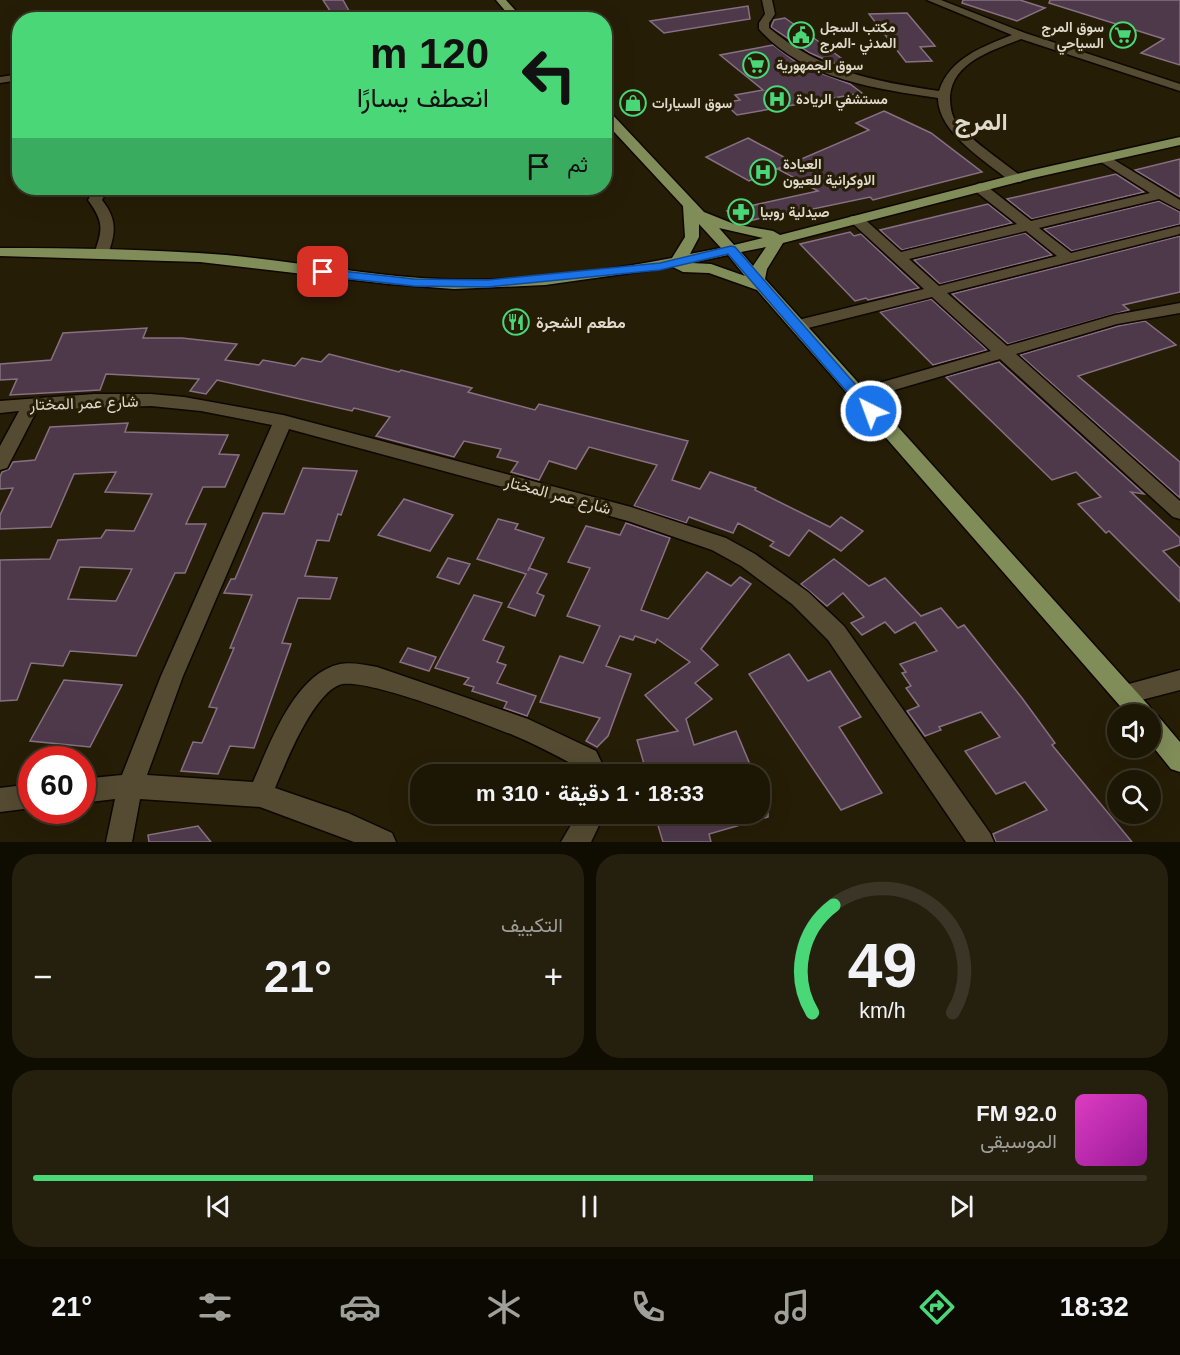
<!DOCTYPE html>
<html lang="ar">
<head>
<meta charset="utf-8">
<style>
  body { margin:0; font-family:Arial,Vazirmatn,sans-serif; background:#251f0e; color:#f1f3f6; direction:rtl; height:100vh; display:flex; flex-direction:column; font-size:22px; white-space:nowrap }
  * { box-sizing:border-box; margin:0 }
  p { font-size:20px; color:#a09f9a }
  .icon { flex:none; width:33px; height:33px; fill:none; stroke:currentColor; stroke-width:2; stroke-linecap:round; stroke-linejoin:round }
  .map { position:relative; height:842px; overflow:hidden; direction:ltr }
  .panel { display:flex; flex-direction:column; gap:12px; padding:12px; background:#0f0c02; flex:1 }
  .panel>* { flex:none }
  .top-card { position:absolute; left:12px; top:12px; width:600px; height:183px; border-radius:24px; box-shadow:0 6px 24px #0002,0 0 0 2px #3a3526; direction:rtl; background:#49d778; color:#111; overflow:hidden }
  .buttons { position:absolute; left:1107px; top:704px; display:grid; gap:12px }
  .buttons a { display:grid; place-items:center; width:54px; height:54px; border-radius:50%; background:#1c1604; box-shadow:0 6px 24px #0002,0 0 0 2px #3a3526; font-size:30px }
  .speed { position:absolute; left:18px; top:746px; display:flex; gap:12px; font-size:30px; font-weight:700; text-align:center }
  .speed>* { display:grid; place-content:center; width:78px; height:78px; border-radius:50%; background:#1c1604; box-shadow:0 6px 24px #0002,0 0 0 2px #3a3526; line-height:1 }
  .speed .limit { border:9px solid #d22; background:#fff; color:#111 }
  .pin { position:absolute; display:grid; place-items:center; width:51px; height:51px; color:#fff; margin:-26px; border-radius:12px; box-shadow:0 3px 9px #0006 }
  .me { position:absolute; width:66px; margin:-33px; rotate:318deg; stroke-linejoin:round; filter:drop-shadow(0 0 4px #0008) }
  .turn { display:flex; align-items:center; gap:21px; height:126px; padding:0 24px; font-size:27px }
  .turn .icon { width:78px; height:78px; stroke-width:2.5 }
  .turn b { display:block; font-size:42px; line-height:51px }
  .then { display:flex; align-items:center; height:57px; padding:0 24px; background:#0003; gap:12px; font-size:22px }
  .big { font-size:45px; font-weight:700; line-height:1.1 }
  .panel .card { flex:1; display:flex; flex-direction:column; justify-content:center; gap:9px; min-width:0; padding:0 21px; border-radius:24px; background:#251f0e }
  .panel .dial { align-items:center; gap:0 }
  .dial svg { height:156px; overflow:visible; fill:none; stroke:#3a3526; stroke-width:7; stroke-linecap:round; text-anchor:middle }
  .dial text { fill:#f1f3f6; stroke:none }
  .song { display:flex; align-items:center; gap:18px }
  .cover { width:72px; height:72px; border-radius:9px; background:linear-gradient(135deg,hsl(310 70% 55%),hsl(300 70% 35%)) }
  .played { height:6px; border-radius:3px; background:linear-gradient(90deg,#49d778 70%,#3a3526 70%) }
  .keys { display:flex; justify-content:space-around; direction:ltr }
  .heat { display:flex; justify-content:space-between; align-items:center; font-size:33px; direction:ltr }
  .panel .tiles { flex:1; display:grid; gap:12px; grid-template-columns:1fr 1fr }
  .card:last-child { grid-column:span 2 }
  .trip { position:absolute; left:410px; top:764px; width:360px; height:60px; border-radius:24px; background:#1c1604; box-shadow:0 6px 24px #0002,0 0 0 2px #3a3526; font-weight:700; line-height:60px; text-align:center; direction:rtl }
  .tab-bar { display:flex; height:96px; justify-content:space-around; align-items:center; background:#0b0902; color:#a09f9a }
  .tab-bar .icon { width:42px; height:42px }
  .tab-bar .active { color:#49d778 }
  .tab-bar b { font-size:27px; color:#f1f3f6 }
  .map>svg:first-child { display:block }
</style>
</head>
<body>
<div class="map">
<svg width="1180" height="842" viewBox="0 0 1180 842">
  <rect width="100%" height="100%" fill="#261d06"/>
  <g fill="#4e394a" stroke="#877083" stroke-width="1.5" fill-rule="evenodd">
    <path d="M323 0H343L354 20 334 17Z"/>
    <path d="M963 0H1020L1045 8 1017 21 962 3Z"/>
    <path d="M1050 0H1180V65L1141 53 1164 39 1049 3Z"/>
    <path d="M748 6 750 19 664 33 650 21Z"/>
    <path d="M907 13 935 46 920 47 932 61 906 62 869 14Z"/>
    <path d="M785 18 818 41 856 69 850 70 810 53 771 27 774 20Z"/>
    <path d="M773 45 796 62 818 72 850 84 862 93 737 115 724 103 740 100 735 95 763 90 720 55Z"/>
    <path d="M884 111 931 133 982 172 873 200 870 197 789 214 786 212 741 223 727 211 818 191 778 169 869 130 856 123Z"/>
    <path d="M748 138 793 162 749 181 706 157Z"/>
    <path d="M1180 159V197L1135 170Z"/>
    <path d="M1116 174 1144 192 1032 219 1007 199Z"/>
    <path d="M1159 201 1180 212V224L1072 251 1044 229Z"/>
    <path d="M988 204 1012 223 902 250 880 230Z"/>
    <path d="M850 232 854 236 861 234 919 288 868 300 866 298 855 301 800 244Z"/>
    <path d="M1025 233 1052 255 940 284 914 260Z"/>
    <path d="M1180 236V292L1123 305 1129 310 1008 344 952 294Z"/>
    <path d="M931 299 987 350 933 365 880 312Z"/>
    <path d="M1145 321 1176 345 1078 376 1180 462V498L1020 355 1118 326Z"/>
    <path d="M147 328 143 338H182L237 344 225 360 259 365 263 360 295 366 302 358 321 362 329 354 399 372 401 370 472 388 468 392 535 410 539 404 688 441 672 480 700 489 710 472 756 488 755 490 830 527 841 517 863 531 841 551 809 530 789 556 770 546 774 542 738 523 733 533 689 517 686 523 634 506 657 465 589 447 576 469 549 461 539 480 511 472 518 462 497 457 501 449 464 441 454 457 376 436 390 417 354 408 352 411 217 380 206 394 190 391 199 379 106 374 100 390 10 395 17 379 0 380V364L51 360 63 333Z"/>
    <path d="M999 362 1144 494 1131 492 1180 538V545L1163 551 1180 568V602L1109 531 1106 533 1078 504 1101 497 1076 472 1052 480 946 377Z"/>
    <path d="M128 423 125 432 228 435 219 454 239 455 225 487H203L186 524H206L185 573H175L136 656 70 651 63 666 31 663 17 700 0 701V560L50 559 58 540 101 538 106 530 134 531 152 494 105 492 116 472 74 474 51 527 0 529V515L13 488 0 489V477L2 472 9 469 13 462 35 460 50 427ZM80 567 132 569 116 601 68 599Z"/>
    <path d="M303 468 357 471 341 515 338 514 329 541 317 540 305 576 337 578 330 599 298 598 282 643 291 644 254 748 230 746 218 774 181 771 193 742 202 743 217 708 209 707 234 648H230L252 595 224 593 231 579H235L263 513 284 514Z"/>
    <path d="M404 499 453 515 430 551 378 535Z"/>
    <path d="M498 519 518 524 515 529 544 538 528 571 529 568 547 574 537 593 544 596 535 616 508 607 526 574 477 559Z"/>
    <path d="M626 523 670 538 641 610 668 619 707 572 731 586 740 577 751 584 701 649 718 665 695 683 712 699 686 719 694 745 736 731 754 774H647L637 740 678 731 645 695 690 662 657 639 655 643 635 636 633 640 620 636 606 666 631 674 608 736 597 747 586 741 600 718 540 702 560 656 583 663 600 626 567 616 590 568 568 562 586 526 620 535Z"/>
    <path d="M448 558 470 564 459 584 437 577Z"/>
    <path d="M834 559 869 586 885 578 921 616 941 608 958 628 964 625 1022 698 1055 743 1052 745 1132 842H996L993 834 1047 810 1025 782 996 794 965 751 1000 737 981 712 939 727 941 730 925 736 907 711 919 706 906 688 911 686 902 673 906 672 900 664 937 651 915 622 895 633 885 622 862 635 851 623 864 617 843 593 827 606 801 584Z"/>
    <path d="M474 595 502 603 483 640 504 647 497 662 506 665 497 683 536 696 527 716 504 708 507 702 472 691 474 687 464 684 469 678 435 668Z"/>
    <path d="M408 648 436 657 429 671 400 662Z"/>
    <path d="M789 654 808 681 830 671 846 695 861 717 839 727 882 793 841 810 749 674Z"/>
    <path d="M64 680 122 685 90 747 30 741Z"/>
    <path d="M700 813H768V817L709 834 711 842H663L657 822Z"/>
    <path d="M198 826 211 842H149L148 835Z"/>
  </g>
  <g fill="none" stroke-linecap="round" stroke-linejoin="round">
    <g stroke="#0f0700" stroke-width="3">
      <g id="minor">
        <path d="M762 0H772L775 14 769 23V28C822 72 873 81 939 91 950 58 982 47 1012 35L927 0H941L1025 33 1180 84V91L1021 39C994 50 953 61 950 96 950 105 951 116 957 123 968 138 1004 163 1021 176L1023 179 1021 182H1011C986 161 938 133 938 98 876 89 803 79 759 29V23L765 14Z"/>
        <path d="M20 74V80L0 83V77Z"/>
        <path d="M1106 155 1180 200V210L1159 199 1039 228 1071 253 1180 226V234L947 293 1007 346 1115 315 1180 303V313L1117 324 1016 354 1180 501V519L1173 517 1000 359 857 401 851 399 848 395 851 391 991 351 932 297 796 331 788 326 790 322 924 289 851 222 849 219 851 216H861L901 252 1017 224 974 190 972 187 979 183 984 184 1031 221 1150 193 1101 162 1100 159ZM1026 231 1057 256 939 286 909 259Z"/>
        <path d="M95 188H108L102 200C117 219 116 232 108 254L101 258 94 254C103 229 104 222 88 200Z"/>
        <path d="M94 394H151L184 397 283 415 631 507 726 538 755 554 808 592 844 626 990 833 994 842H966L828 640 792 604 741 566 712 550 628 521 289 429 183 676 147 775 253 782C270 744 294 674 340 664 352 662 365 665 377 667L528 719 596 751 607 774H582L578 767C557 756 535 744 513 735 485 724 361 675 339 685 312 696 286 762 275 788L348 813 392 833 396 842H354L260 807 140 799 132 842H106L115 799 82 803V779L122 775 161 676 272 425 201 411 151 406 37 410 7 468 0 470V446L19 411 0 413V401Z"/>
        <path d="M1180 670V690L1126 704 1118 701 1114 694 1118 687Z"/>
        <path d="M32 784V808L0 812V788Z"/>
        <path d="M578 813H605L591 842H561Z"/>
      </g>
    </g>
    <g stroke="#0f0700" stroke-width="3">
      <g id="major">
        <path d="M496 0H506L524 20H513Z"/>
        <path d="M604 110H608L704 212 734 224 773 231 780 235 1033 170 1180 137V145L1033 178 783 243 767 269 765 279 1150 707 1154 715 1158 716 1180 742V772L1171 769 1150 743V714H1127L757 290 709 273 683 272 673 267 545 285 454 289 389 284 200 262 0 256V248C76 248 151 249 226 255 291 261 355 273 420 278 504 284 590 274 672 258L685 237 683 206 604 121ZM699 224 721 248 690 254 699 237ZM719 228 763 238 734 245ZM766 247 753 266 741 252ZM728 255 745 276 711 264 691 263Z"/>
      </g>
    </g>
    <use href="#minor" fill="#554b32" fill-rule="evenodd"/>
    <use href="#major" fill="#808d59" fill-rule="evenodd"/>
  </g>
  <path fill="#1a73e8" stroke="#114b97" stroke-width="1.5" d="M731 246 735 247 876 408 878 411 876 414H866L728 254 660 270 488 287 414 286 323 276 317 272 323 269 414 279 488 280 660 263Z"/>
  <defs>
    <g id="civic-ring" transform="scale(1.35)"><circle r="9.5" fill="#261d06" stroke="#49d778" stroke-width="1.5"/><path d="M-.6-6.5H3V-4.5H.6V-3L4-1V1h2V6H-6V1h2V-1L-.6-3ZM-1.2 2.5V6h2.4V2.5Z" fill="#49d778"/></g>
    <g id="supermarket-ring" transform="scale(1.35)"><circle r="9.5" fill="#261d06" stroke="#49d778" stroke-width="1.5"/><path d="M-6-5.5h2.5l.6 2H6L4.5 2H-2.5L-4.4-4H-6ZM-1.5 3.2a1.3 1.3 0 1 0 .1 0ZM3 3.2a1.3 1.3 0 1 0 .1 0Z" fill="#49d778"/></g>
    <g id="hospital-ring" transform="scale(1.35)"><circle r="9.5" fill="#261d06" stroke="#49d778" stroke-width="1.5"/><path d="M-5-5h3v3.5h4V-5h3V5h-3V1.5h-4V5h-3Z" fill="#49d778"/></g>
    <g id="shop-ring" transform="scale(1.35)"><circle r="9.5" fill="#261d06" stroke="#49d778" stroke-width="1.5"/><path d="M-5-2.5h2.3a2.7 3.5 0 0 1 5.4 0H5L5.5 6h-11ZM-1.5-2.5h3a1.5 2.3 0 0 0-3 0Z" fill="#49d778"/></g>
    <g id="pharmacy-ring" transform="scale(1.35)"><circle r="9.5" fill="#261d06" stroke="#49d778" stroke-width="1.5"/><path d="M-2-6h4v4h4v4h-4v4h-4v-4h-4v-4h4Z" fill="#49d778"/></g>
    <g id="restaurant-ring" transform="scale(1.35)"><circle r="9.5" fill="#261d06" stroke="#49d778" stroke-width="1.5"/><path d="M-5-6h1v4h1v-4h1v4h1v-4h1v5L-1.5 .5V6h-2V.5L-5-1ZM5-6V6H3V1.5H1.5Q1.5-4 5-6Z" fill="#49d778"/></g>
  </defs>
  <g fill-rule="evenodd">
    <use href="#civic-ring" x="801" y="35"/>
    <use href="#supermarket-ring" x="1123" y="35"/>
    <use href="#supermarket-ring" x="756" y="65"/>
    <use href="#hospital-ring" x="777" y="99"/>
    <use href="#shop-ring" x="633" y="103"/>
    <use href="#hospital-ring" x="763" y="172"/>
    <use href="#pharmacy-ring" x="741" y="212"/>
    <use href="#restaurant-ring" x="516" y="322"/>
  </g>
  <g text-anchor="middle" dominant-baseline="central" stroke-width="6" stroke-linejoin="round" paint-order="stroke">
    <g font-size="14" font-weight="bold" fill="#dfd9cb" stroke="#261d06" text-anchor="start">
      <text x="820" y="27">مكتب السجل<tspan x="820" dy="16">المدني -المرج</tspan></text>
      <text x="1104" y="27" text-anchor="end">سوق المرج<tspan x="1104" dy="16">السياحي</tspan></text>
      <text x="776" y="65">سوق الجمهورية</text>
      <text x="796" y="99">مستشفي الريادة</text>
      <text x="652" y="103">سوق السيارات</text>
      <text x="783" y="164">العيادة<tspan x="783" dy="16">الاوكرانية للعيون</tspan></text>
      <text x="760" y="212">صيدلية روبيا</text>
    </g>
    <g font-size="16" font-weight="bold" fill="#dfd9cb" stroke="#261d06" text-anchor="start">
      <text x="536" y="322">مطعم الشجرة</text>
    </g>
    <g font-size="16" fill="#dfd9cb" stroke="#261d06">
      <text transform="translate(84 403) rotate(-2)">شارع عمر المختار</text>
      <text transform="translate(558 495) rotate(15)">شارع عمر المختار</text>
    </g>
    <g font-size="24" font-weight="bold" fill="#dfd9cb" stroke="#261d06">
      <text x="981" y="121">المرج</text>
    </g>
  </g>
</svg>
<div class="buttons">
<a><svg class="icon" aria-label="sound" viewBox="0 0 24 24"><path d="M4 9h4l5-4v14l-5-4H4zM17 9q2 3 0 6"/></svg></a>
<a><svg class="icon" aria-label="search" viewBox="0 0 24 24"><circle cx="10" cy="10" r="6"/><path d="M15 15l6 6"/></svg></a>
</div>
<div class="speed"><div class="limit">60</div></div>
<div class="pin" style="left:323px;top:272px;background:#d93025"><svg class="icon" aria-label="arrive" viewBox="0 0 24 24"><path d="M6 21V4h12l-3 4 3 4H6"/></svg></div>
<svg class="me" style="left:871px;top:411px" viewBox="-20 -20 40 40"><circle r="17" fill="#1a73e8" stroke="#fff" stroke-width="3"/><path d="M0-11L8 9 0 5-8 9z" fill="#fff"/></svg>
<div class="trip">18:33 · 1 دقيقة · 310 m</div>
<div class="top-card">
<div class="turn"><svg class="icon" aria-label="left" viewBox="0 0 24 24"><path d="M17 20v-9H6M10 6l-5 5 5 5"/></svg><div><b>120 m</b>انعطف يسارًا</div></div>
<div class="then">ثم<svg class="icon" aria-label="arrive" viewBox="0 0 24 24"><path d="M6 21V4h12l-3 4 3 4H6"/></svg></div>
</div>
</div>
<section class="panel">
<div class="tiles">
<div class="card dial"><svg viewBox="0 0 100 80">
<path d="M14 69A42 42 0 1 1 86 69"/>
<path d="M14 69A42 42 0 0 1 25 14" stroke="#49d778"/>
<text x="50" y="56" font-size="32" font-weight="700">49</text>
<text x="50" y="72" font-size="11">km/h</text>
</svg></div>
<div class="card"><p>التكييف</p>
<div class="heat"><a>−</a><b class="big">21°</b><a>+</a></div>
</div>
<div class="card">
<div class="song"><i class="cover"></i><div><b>92.0 FM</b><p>الموسيقى</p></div></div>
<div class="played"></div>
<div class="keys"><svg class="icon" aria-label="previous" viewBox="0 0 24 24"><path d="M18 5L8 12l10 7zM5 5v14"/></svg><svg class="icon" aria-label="pause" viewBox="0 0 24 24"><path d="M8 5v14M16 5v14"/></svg><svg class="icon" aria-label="next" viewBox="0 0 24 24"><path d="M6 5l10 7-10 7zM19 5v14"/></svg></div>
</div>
</div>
</section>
<nav class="tab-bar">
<b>18:32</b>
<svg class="icon active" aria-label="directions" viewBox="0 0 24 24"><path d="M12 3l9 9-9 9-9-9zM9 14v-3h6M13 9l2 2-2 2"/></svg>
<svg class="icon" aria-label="music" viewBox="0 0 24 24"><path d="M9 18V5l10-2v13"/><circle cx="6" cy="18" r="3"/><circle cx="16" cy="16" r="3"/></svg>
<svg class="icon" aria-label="phone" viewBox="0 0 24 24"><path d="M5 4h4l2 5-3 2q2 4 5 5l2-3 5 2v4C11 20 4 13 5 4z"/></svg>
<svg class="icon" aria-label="climate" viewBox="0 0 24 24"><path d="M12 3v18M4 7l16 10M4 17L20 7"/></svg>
<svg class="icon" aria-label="car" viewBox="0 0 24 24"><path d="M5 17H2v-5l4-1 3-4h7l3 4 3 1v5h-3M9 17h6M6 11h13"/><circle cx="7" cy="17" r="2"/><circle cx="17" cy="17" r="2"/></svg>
<svg class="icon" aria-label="filters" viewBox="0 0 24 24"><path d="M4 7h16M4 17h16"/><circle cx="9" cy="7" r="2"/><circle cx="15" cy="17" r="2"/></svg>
<b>21°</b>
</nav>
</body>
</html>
